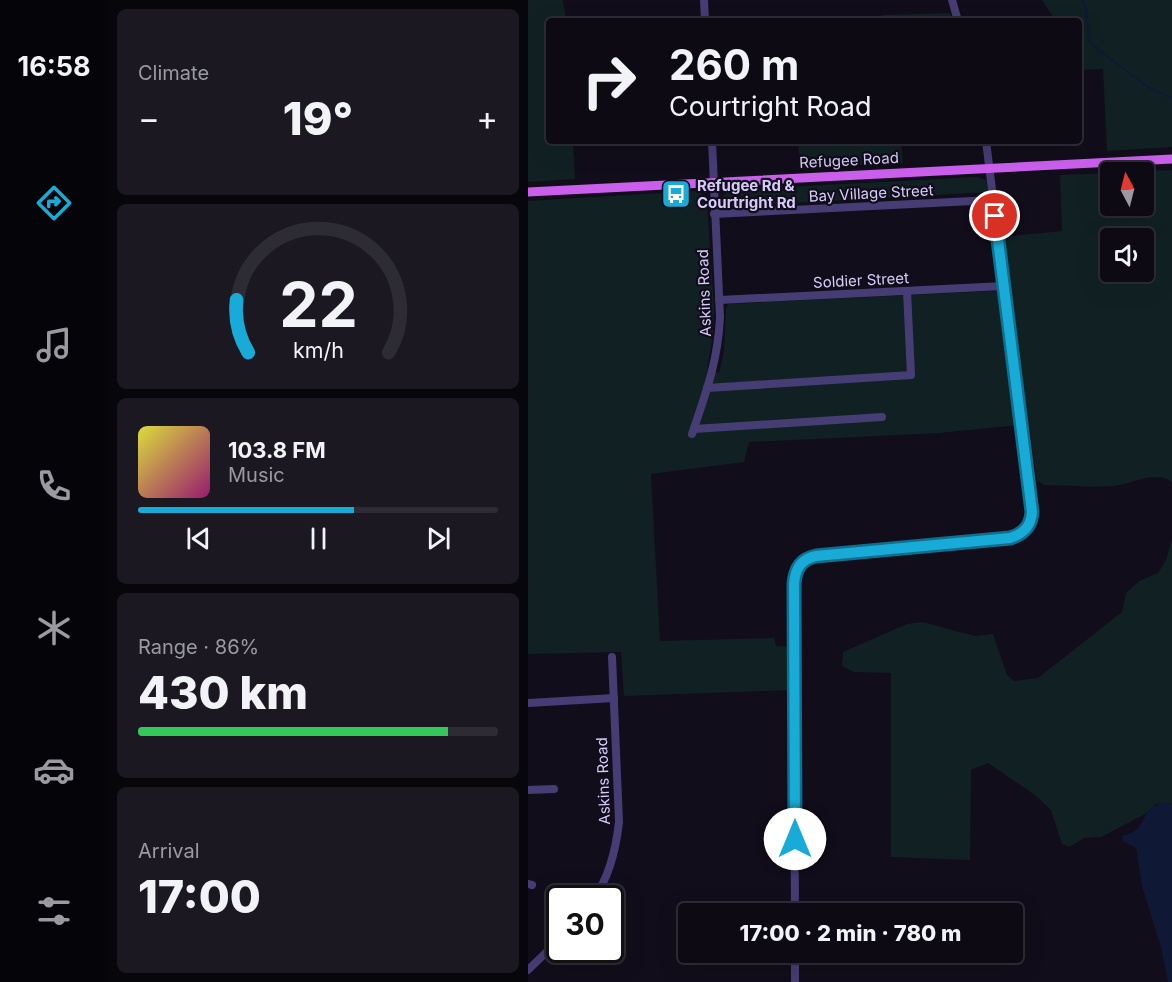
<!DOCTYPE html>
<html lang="en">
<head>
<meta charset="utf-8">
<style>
  body { margin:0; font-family:Inter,sans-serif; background:#1b1822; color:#f1f3f6; height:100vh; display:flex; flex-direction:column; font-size:22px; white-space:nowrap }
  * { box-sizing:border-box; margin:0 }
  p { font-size:20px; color:#9a9aa0 }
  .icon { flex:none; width:33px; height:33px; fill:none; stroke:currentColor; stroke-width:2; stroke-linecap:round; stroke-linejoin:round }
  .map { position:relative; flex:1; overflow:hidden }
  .sheet { display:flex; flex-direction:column; gap:9px; padding:9px; background:#07060b; width:420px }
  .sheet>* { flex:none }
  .guide { position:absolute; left:18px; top:18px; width:536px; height:126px; border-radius:6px; box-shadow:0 6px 24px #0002,0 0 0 2px #2d2b34; background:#0d0a14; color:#f1f3f6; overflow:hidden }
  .needle { width:39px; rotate:353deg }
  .buttons { position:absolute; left:572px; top:162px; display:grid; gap:12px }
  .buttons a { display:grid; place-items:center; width:54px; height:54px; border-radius:6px; background:#0d0a14; box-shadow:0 6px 24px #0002,0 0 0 2px #2d2b34; font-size:30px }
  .speed { position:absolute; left:18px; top:885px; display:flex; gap:12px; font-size:30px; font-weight:700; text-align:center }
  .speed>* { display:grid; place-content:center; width:78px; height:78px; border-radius:50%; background:#0d0a14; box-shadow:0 6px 24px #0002,0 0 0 2px #2d2b34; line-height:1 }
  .speed .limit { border:3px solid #111; border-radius:9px; background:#fff; color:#111 }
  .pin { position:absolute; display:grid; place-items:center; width:51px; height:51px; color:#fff; margin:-26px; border:3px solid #fff; border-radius:50%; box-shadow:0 2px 6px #0007 }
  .me { position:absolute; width:66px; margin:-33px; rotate:0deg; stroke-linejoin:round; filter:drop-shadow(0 0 4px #0008) }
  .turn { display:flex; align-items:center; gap:21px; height:126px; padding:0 24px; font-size:27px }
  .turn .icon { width:78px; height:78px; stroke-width:2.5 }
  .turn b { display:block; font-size:42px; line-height:51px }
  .big { font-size:45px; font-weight:800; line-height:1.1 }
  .sheet .card { flex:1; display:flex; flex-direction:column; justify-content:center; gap:9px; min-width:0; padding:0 21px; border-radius:9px; background:#1b1822 }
  .sheet .dial { align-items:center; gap:0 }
  .dial svg { height:156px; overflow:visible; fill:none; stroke:#2d2b34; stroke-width:7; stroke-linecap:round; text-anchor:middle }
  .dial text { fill:#f1f3f6; stroke:none }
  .song { display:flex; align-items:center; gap:18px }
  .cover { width:72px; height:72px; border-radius:9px; background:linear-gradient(135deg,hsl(60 70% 55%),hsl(320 70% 35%)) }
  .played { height:6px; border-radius:3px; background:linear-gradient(90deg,#19abd7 60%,#2d2b34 60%) }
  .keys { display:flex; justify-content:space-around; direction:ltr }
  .heat { display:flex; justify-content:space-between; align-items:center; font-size:33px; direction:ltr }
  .charge { height:9px; border-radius:4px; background:linear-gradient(90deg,#34c759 86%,#2d2b34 0) }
  .trip { position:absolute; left:150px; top:903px; width:345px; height:60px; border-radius:6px; background:#0d0a14; box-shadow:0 6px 24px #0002,0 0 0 2px #2d2b34; font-weight:800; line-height:60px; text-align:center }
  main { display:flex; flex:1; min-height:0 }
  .tabs { display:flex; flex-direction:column; width:108px; justify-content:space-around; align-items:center; background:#050408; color:#9a9aa0 }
  .tabs .icon { width:42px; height:42px }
  .tabs .current { color:#19abd7 }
  .tabs b { font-size:27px; color:#f1f3f6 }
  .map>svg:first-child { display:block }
</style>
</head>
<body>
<main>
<nav class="tabs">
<b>16:58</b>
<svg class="icon current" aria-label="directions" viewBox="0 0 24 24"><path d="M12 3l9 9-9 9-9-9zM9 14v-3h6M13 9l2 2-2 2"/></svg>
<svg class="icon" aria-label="music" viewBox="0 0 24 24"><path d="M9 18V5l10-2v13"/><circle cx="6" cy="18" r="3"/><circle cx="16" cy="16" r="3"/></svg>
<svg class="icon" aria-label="phone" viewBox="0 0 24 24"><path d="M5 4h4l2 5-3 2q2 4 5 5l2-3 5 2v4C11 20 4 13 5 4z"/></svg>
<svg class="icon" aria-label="climate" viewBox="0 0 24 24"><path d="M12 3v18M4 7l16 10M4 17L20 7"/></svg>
<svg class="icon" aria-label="car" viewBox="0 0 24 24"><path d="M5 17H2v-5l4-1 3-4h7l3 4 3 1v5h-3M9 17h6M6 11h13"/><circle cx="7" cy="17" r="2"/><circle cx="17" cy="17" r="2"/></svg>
<svg class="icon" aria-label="filters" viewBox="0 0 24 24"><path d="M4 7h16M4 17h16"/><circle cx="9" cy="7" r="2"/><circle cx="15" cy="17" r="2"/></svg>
</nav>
<section class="sheet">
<div class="card"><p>Climate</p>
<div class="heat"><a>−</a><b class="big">19°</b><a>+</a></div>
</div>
<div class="card dial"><svg viewBox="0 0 100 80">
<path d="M14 69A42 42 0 1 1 86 69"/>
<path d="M14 69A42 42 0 0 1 8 42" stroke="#19abd7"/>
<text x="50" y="56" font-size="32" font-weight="700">22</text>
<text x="50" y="72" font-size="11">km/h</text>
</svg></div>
<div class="card">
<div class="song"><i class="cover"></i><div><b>103.8 FM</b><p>Music</p></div></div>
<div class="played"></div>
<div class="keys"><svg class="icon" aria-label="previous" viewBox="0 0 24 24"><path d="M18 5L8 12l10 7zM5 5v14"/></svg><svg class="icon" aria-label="pause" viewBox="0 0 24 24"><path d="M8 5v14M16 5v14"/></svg><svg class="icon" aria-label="next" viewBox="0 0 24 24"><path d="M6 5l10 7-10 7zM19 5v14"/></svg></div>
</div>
<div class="card"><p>Range · 86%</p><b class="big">430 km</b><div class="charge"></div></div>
<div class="card"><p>Arrival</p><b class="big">17:00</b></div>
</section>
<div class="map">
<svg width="644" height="982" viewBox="0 0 644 982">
  <rect width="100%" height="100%" fill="#110d1a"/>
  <g fill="#112123" fill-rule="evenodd">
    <path d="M0 0H35L38 21H21V141H45L47 179 0 182Z"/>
    <path d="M514 0H644V147L579 151 575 69 551 70 550 21H528Z"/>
    <path d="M422 13 425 21H355V15Z"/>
    <path d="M270 141H373L375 163 272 168Z"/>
    <path d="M644 170V482C628 469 602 485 584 486 562 488 538 485 516 485L509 480 501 424H497L474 237 534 231 532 175 582 173V206H615V172H591ZM582 238H615V272H582Z"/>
    <path d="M448 177 458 180 461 192 193 207 194 197 201 190Z"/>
    <path d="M168 191 175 194 179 202 186 308 185 335 179 369 191 373 196 351 198 309 200 304 469 291 473 294 490 425 411 433 221 442 216 462 123 474 132 641 246 638 248 646 263 647V690L96 696 93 652 0 654V201Z"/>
    <path d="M644 539V803L628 804 617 814 573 837 556 838 541 847 534 844 523 810 507 795 460 763 443 770 442 860 363 857V673L326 672 314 666 315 652 379 624 394 622 447 636 465 634 479 675 486 681 510 678 594 612 598 593 611 581 630 573 638 560Z"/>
  </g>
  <path fill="#0f1936" d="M637 803H644V982H640L633 947 614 886 608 848 595 841 594 836C598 835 605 833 608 830 620 819 614 806 637 803Z"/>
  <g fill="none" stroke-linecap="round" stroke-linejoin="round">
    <path stroke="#0f1936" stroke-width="2" d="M554 0 558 9 561 41 571 50 620 87 644 98"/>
    <g stroke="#463d74" stroke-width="8">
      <path d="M176 0 177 21"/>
      <path d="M424 0 430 21"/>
      <path d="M186 214 465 200"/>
      <path d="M191 300 476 286"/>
      <path d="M179 388 383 375 379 291"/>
      <path d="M166 429 354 417"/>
      <path d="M164 434C178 393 190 361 192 317L184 141"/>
      <path d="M0 703 86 698"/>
      <path d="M0 790 26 789"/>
      <path d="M0 884 4 885"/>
      <path d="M66 898C82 876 88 849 91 822L84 657"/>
      <path d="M267 914 265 584C267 569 273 560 288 556L482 538C495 534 503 527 504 512L458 141"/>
      <path d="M267 952V982"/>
      <path d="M0 970 32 939"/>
    </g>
    <path stroke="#ca5fec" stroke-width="9" d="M0 192 644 159"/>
  </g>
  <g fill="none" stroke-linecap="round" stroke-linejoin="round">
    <g stroke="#106f8c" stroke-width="15">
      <path id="route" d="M267 839 266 584C267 569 273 559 288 556L482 538C495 534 503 527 504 512L467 216"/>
    </g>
    <use href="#route" stroke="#19abd7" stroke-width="10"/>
  </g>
  <defs>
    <g id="bus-square" transform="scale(1.5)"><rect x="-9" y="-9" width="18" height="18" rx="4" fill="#19abd7" stroke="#110d1a"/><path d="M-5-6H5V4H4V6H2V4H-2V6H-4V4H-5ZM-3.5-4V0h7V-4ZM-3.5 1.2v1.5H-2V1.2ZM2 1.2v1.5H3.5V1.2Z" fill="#fff"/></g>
  </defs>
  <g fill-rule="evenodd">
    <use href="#bus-square" x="148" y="194"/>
  </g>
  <g text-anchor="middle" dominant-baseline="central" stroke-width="4.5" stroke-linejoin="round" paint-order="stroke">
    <g font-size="15" fill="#d7ccf9" stroke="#110d1a">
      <text transform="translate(321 160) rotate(-3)">Refugee Road</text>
      <text transform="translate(343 193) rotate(-3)">Bay Village Street</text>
      <text transform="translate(333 280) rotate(-3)">Soldier Street</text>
      <text transform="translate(176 293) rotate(-92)">Askins Road</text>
      <text transform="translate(75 781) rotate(-92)">Askins Road</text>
    </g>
    <g font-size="15" font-weight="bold" fill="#d7ccf9" stroke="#110d1a" text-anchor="start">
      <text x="169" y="185">Refugee Rd &amp;<tspan x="169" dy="17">Courtright Rd</tspan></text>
    </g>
  </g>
</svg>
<div class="buttons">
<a><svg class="needle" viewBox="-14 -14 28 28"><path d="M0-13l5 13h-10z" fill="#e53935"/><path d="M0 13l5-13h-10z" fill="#9a9aa0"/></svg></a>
<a><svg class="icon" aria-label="sound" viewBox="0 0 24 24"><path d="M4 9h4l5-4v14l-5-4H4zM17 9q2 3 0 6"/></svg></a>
</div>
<div class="speed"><div class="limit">30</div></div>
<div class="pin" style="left:467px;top:216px;background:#d93025"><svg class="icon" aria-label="arrive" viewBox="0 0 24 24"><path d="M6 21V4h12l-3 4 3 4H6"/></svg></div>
<svg class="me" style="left:267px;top:839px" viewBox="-20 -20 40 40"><circle r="19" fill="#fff"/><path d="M0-13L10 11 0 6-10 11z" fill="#19abd7"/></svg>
<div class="trip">17:00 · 2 min · 780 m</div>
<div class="guide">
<div class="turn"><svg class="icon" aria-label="right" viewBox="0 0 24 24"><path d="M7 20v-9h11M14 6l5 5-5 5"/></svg><div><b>260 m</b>Courtright Road</div></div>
</div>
</div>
</main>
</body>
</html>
